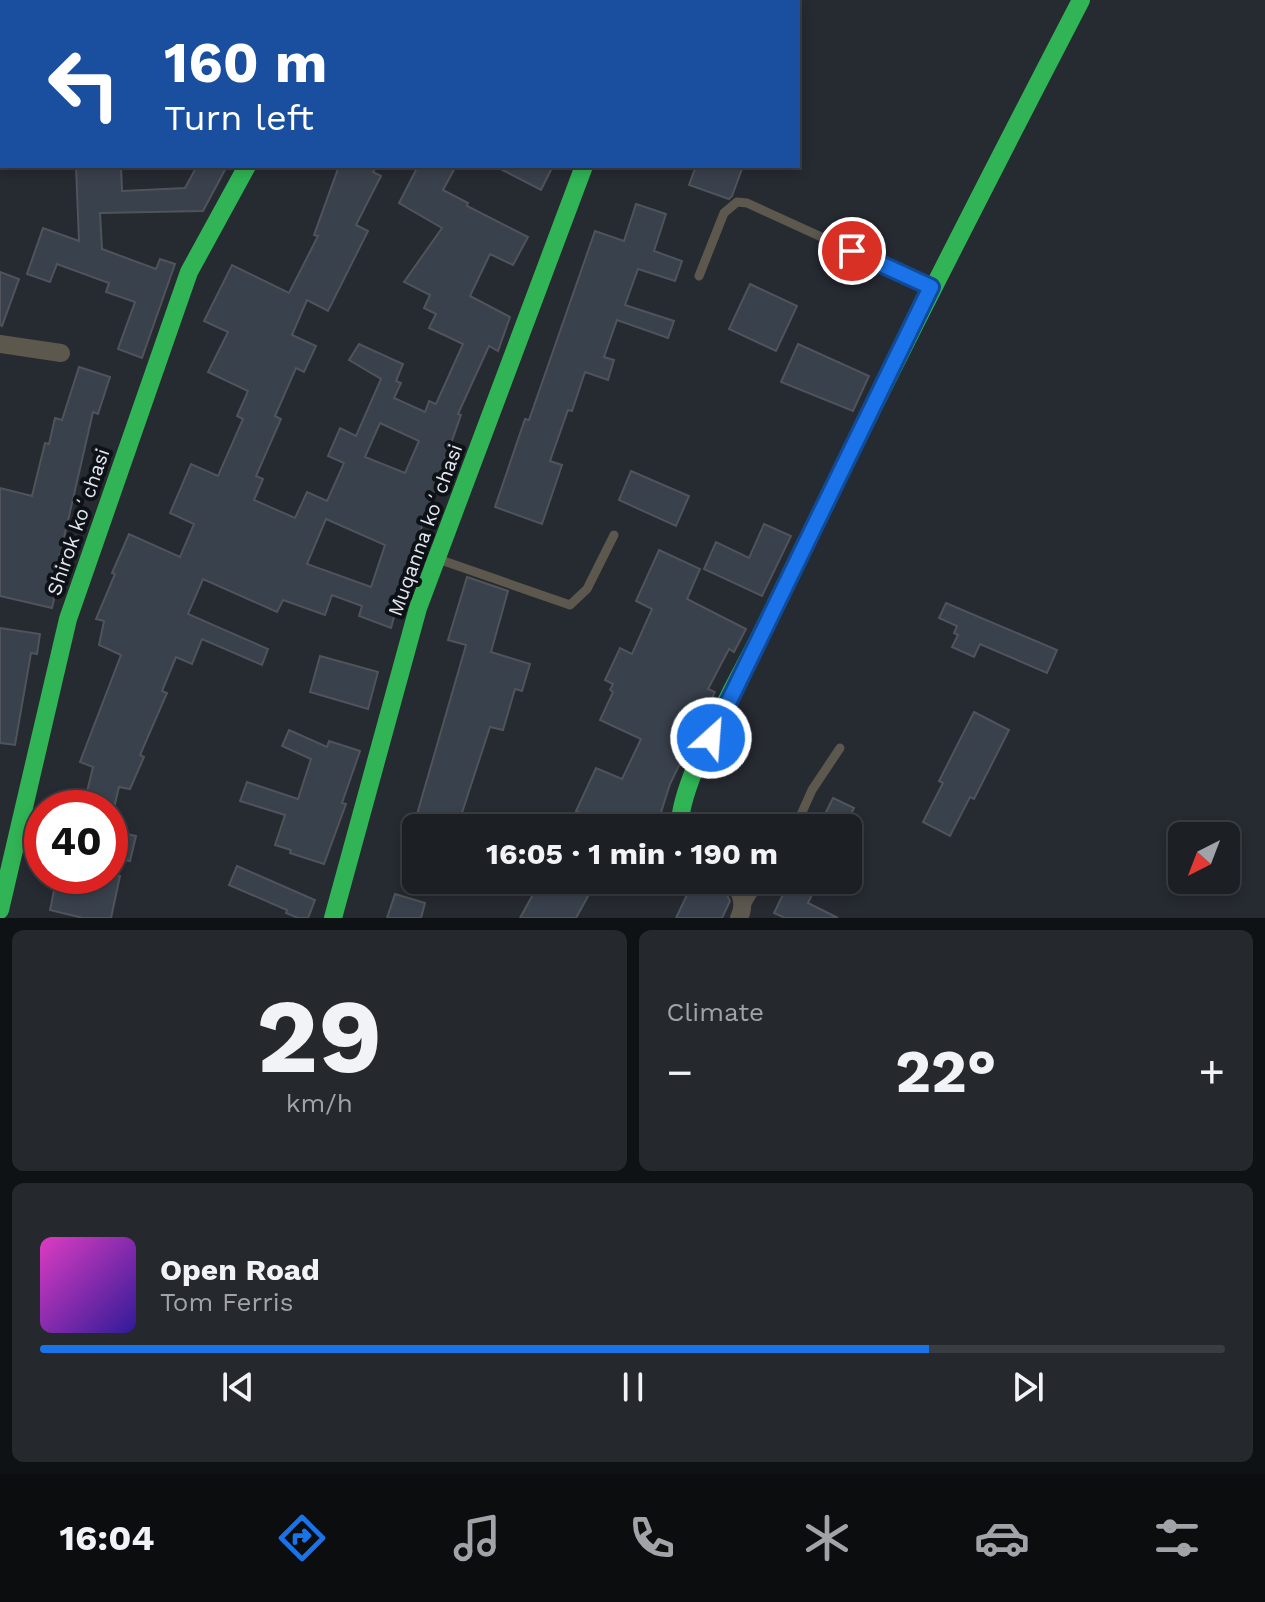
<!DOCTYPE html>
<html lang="en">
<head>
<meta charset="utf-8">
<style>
  body { margin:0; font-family:"Work Sans",sans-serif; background:#25282d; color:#f1f3f6; height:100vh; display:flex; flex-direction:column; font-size:30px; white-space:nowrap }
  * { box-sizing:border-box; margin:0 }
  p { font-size:26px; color:#a0a3a7 }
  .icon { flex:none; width:44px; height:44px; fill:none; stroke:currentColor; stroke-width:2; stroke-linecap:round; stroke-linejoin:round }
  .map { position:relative; height:918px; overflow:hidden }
  .drawer { display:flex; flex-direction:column; gap:12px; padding:12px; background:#0f1214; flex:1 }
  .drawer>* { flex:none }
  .top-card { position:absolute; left:0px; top:0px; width:800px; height:168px; box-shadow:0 4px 12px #0003,0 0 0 2px #3a3e42; background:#1a4fa0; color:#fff; overflow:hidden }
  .needle { width:52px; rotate:222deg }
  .buttons { position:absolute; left:1168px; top:822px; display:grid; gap:16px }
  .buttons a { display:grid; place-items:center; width:72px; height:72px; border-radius:12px; background:#1c2025; box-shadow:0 4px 12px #0003,0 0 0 2px #3a3e42; font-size:40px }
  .speed { position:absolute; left:24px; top:790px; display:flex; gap:16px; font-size:40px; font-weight:700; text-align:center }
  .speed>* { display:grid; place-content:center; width:104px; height:104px; border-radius:50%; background:#1c2025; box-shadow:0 4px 12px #0003,0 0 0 2px #3a3e42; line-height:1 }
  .speed .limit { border:12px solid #d22; background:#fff; color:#111 }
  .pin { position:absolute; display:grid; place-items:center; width:68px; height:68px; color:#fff; margin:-34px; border:4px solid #fff; border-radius:50%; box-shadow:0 2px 8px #0007 }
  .me { position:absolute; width:88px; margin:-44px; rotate:26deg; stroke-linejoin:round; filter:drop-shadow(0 0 6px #0008) }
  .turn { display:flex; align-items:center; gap:28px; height:168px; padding:0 32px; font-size:36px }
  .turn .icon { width:104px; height:104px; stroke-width:2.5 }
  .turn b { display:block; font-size:56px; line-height:68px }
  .big { font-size:60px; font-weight:700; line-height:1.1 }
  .drawer .card { flex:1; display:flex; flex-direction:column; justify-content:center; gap:12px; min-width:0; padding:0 28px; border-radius:12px; background:#25282d }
  .drawer .dial { align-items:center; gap:0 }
  .dial b { font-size:104px; line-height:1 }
  .song { display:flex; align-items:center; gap:24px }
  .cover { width:96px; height:96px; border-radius:12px; background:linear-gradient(135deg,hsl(310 70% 55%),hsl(250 70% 35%)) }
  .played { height:8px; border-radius:4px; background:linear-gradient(90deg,#1a73e8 75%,#3a3e42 75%) }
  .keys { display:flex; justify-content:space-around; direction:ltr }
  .heat { display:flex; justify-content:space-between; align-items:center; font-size:44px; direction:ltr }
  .drawer .tiles { flex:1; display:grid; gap:12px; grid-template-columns:1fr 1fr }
  .card:last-child { grid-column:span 2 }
  .trip { position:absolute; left:402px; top:814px; width:460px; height:80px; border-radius:12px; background:#1c2025; box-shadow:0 4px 12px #0003,0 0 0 2px #3a3e42; font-weight:700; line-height:80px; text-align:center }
  .tabs { display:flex; height:128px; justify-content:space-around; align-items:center; background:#0b0d0f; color:#a0a3a7 }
  .tabs .icon { width:56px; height:56px }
  .tabs .current { color:#1a73e8 }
  .tabs b { font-size:36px; color:#f1f3f6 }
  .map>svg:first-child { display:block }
</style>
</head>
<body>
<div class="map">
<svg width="1265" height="918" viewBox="0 0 1265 918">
  <rect width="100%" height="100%" fill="#262a31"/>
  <g fill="#39414d" stroke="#50545a" stroke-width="2" fill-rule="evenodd">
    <path d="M76 166H121L122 191 185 188 197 166H227L203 211 100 213 102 249 156 269 160 259 175 264 142 358 118 349 135 302 106 292 109 283 57 264 50 282 27 274 43 228 79 241Z"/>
    <path d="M339 166H377L373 172 381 176 356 225 368 231 328 311 307 300 292 335 316 346 304 372 296 368 275 416 281 419 256 476 263 479 254 500 295 518 307 492 327 501 344 463 328 456 340 428 356 436 381 379 349 360 359 344 403 364 396 381 401 383 394 398 425 412 429 401 436 404 463 344 429 328 436 314 424 308 430 295 404 282 442 228 399 203 418 166H456L443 190 468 203 467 206 528 237 513 265 490 254 470 296 510 317 498 351 489 346 458 414 461 415 407 569 391 628 359 616 362 606 332 595 325 615 283 600 277 612 203 579 188 614 268 649 262 665 202 639 192 664 176 657 162 691 167 693 140 755 144 757 130 789 119 787 114 808H83L93 767 80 762 121 655 99 645 104 621 96 619 115 574 112 573 129 534 180 557 194 524 170 513 191 464 218 476 243 419 237 416 248 391 208 372 228 332 204 321 232 265 289 293 318 236 314 235ZM380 423 419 441 405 473 365 457ZM326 519 385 545 371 587 307 564Z"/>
    <path d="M495 166H553L541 190Z"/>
    <path d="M696 166H743L732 196 729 199 689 185Z"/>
    <path d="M636 204 666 214 654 251 682 261 675 281 638 269 625 305 674 321 668 338 617 320 604 357 614 360 608 380 585 372 572 411 568 410 550 461 562 465 542 524 495 507 525 419 529 420 595 231 624 241Z"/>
    <path d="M0 272 19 279 2 326 0 325Z"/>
    <path d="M750 284 797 306 776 351 729 329Z"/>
    <path d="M798 344 869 376 853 411 781 382Z"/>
    <path d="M79 367 110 377 98 414 93 412 58 564 62 565 52 608 0 596V488L32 496 45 443 49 444 55 418 62 420Z"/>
    <path d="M631 471 689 496 676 526 619 500Z"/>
    <path d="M764 524 791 536 762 596 704 569 716 542 749 558Z"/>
    <path d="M659 550 700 569 687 599 746 629 734 652 729 649 708 689 715 692 670 784 656 828H613L576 811 596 768 622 779 641 739 600 720 613 692 610 690 613 684 605 680 620 648 632 654 652 609 636 601Z"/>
    <path d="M467 577 508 591 491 652 530 664 522 691 515 689 503 730 490 727 457 828H413L466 645 448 640Z"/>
    <path d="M946 603 1057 650 1047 673 980 644 974 657 952 647 958 635 954 633 957 626 939 618Z"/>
    <path d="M0 628 40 634 37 654 31 653 15 745 0 743Z"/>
    <path d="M320 656 378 672 368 709 310 692Z"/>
    <path d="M974 712 1009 730 974 799 970 797 950 836 923 822 943 783 939 781Z"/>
    <path d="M289 730 327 747 329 741 360 751 342 803 346 804 324 864 290 853 291 850 275 845 285 815 240 801 247 782 298 799 311 759 282 746Z"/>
    <path d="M833 798 854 808 844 828H818Z"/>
    <path d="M110 830 136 836 130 861 110 857Z"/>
    <path d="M237 866 315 900 308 918H298L286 913 287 910 229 885Z"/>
    <path d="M57 876H120L111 918H83L50 910Z"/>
    <path d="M541 880H597L576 918H520Z"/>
    <path d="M694 880H704L727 895 730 901 722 918H676Z"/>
    <path d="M790 880H819L808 903 838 918H785L774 913Z"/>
    <path d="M395 894 425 903 421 918H387Z"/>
  </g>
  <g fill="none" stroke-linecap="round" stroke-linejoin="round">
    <g stroke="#5d584e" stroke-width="9">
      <path d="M699 276 724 213 737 202 747 203 931 287"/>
      <path d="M438 559 570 605 587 589 614 535"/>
      <path d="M795 828 812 790 840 748"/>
      <path d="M745 907 761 880"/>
    </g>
    <g stroke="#5d584e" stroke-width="18">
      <path d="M350 2 351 0"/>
      <path d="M657 2 658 0"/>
      <path d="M0 84H2"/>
      <path d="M0 344 61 353"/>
      <path d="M730 880C741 890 746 904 739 918"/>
    </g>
    <g stroke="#30b455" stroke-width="18">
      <path d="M680 828C677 785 740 677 761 634 865 421 972 210 1081 0"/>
      <path d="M0 910 68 619 189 272 247 166"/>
      <path d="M333 918 418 608 584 166"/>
    </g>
  </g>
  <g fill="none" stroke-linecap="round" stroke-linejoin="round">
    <g stroke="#114b97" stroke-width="20">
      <path id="route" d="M711 738 931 287 852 251"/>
    </g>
    <use href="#route" stroke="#1a73e8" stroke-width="14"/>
  </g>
  <g text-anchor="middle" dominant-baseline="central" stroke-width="8" stroke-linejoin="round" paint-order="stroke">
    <g font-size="20" fill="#e3e9f1" stroke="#0e1217">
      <text transform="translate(78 522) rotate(-71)">Shirok koʻchasi</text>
      <text transform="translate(425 530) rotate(-70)">Muqanna koʻchasi</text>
    </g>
  </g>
</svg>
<div class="buttons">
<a><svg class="needle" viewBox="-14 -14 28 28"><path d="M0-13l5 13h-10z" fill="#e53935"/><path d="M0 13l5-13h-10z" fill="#a0a3a7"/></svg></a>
</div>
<div class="speed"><div class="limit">40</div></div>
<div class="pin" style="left:852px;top:251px;background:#d93025"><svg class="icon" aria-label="arrive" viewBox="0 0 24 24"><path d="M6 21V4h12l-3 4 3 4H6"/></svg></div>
<svg class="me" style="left:711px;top:738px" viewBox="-20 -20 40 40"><circle r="17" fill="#1a73e8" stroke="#fff" stroke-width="3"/><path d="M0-11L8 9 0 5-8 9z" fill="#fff"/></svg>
<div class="trip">16:05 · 1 min · 190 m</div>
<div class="top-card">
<div class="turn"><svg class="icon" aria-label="left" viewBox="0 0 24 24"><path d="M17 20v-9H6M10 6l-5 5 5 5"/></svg><div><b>160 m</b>Turn left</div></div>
</div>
</div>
<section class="drawer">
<div class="tiles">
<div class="card dial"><b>29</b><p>km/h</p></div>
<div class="card"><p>Climate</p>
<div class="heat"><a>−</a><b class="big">22°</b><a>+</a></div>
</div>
<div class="card">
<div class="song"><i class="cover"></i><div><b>Open Road</b><p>Tom Ferris</p></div></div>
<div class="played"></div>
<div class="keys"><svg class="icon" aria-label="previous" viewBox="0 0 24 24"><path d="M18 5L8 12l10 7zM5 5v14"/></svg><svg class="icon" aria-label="pause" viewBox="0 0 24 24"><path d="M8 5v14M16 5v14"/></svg><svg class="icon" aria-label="next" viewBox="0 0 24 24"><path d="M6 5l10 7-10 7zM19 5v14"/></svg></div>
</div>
</div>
</section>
<nav class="tabs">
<b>16:04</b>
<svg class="icon current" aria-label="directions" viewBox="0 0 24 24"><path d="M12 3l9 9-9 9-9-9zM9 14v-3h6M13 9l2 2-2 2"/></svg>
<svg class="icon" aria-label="music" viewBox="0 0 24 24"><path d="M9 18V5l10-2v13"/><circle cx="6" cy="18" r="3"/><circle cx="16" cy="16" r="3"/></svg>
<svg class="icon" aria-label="phone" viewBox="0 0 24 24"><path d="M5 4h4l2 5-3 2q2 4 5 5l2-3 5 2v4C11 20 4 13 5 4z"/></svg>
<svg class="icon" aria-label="climate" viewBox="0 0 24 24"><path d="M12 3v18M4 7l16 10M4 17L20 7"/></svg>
<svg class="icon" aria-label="car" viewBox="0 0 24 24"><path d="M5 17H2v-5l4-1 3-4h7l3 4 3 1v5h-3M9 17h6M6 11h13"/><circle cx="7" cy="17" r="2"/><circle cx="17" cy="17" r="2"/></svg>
<svg class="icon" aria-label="filters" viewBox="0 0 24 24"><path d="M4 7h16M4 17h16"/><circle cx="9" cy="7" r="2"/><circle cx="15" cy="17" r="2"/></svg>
</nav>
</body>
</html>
